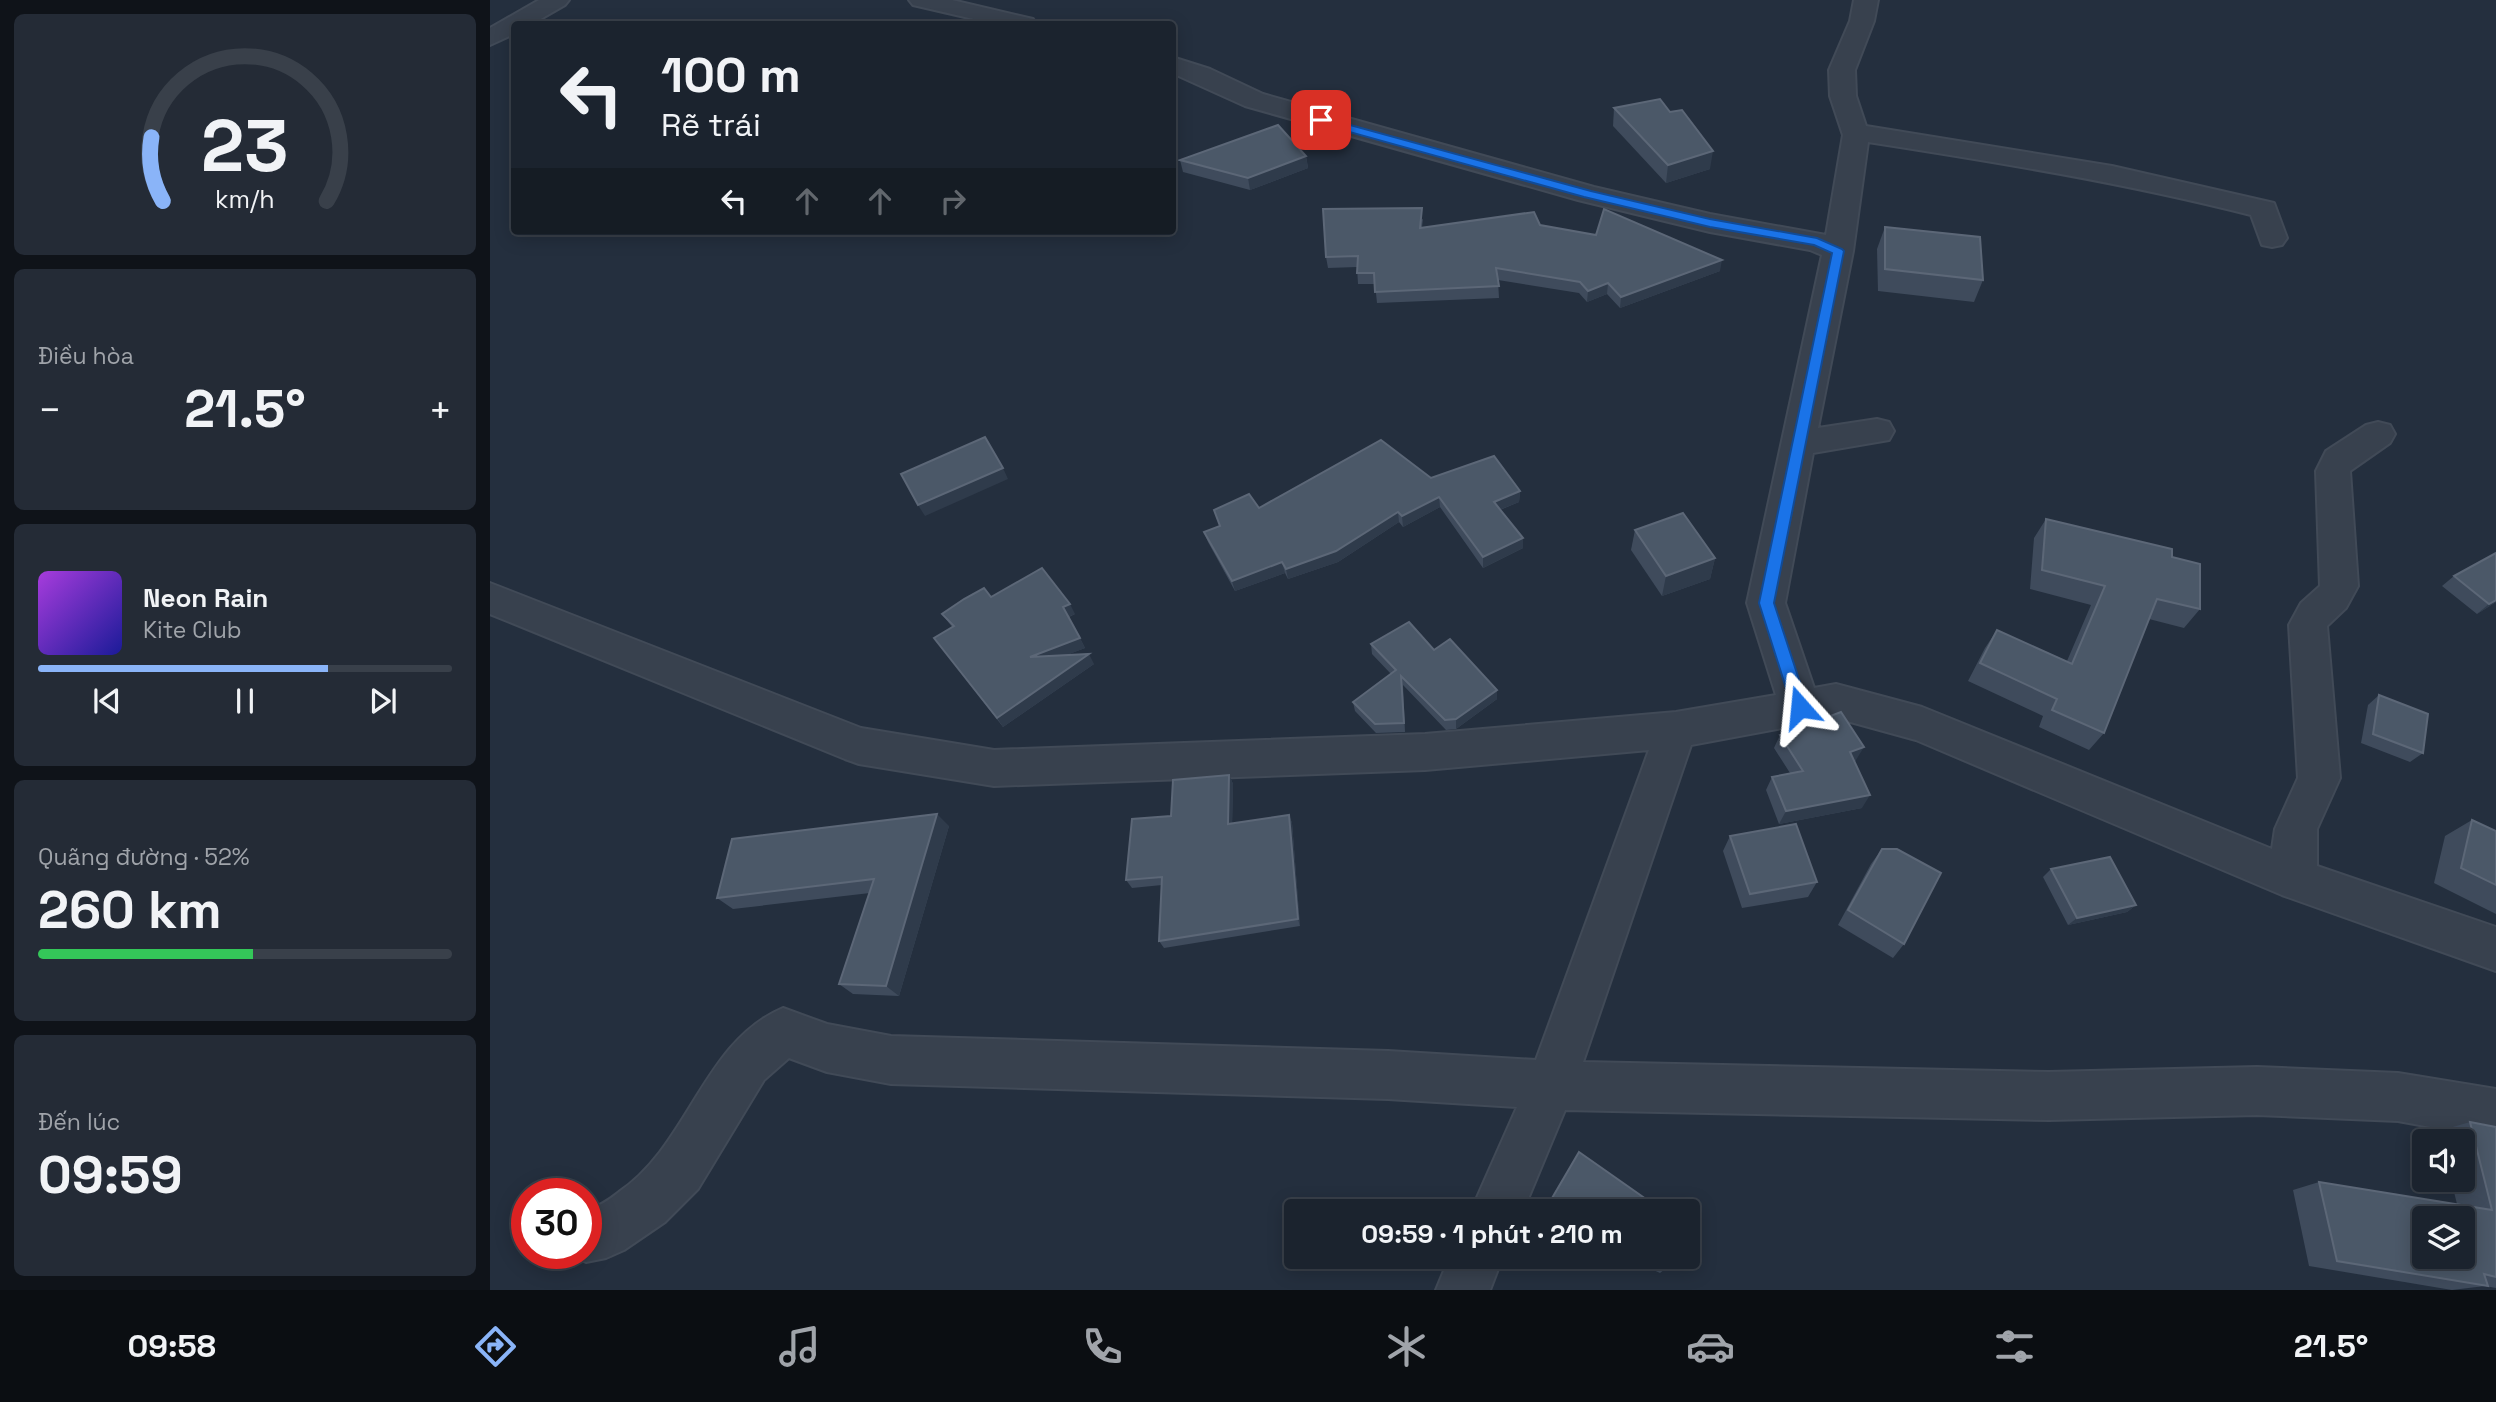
<!DOCTYPE html>
<html lang="vi">
<head>
<meta charset="utf-8">
<style>
  body { margin:0; font-family:"Space Grotesk",sans-serif; background:#242b36; color:#f1f3f6; height:100vh; display:flex; flex-direction:column; font-size:26px; white-space:nowrap }
  * { box-sizing:border-box; margin:0 }
  p { font-size:23px; color:#a0a4aa }
  .icon { flex:none; width:38px; height:38px; fill:none; stroke:currentColor; stroke-width:2; stroke-linecap:round; stroke-linejoin:round }
  .map { position:relative; flex:1; overflow:hidden }
  .panel { display:flex; flex-direction:column; gap:14px; padding:14px; background:#0f1319; width:490px }
  .panel>* { flex:none }
  .hud { position:absolute; left:21px; top:21px; width:665px; height:214px; border-radius:7px; box-shadow:0 4px 18px #0003,0 0 0 2px #39404a; background:#1b232e; color:#f1f3f6; overflow:hidden }
  .tools { position:absolute; left:1922px; top:1129px; display:grid; gap:14px }
  .tools a { display:grid; place-items:center; width:63px; height:63px; border-radius:7px; background:#1b232e; box-shadow:0 4px 18px #0003,0 0 0 2px #39404a; font-size:35px }
  .speed { position:absolute; left:21px; top:1178px; display:flex; gap:14px; font-size:35px; font-weight:700; text-align:center }
  .speed>* { display:grid; place-content:center; width:91px; height:91px; border-radius:50%; background:#1b232e; box-shadow:0 4px 18px #0003,0 0 0 2px #39404a; line-height:1 }
  .speed .limit { border:10px solid #d22; background:#fff; color:#111 }
  .pin { position:absolute; display:grid; place-items:center; width:60px; height:60px; color:#fff; margin:-30px; border-radius:14px; box-shadow:0 4px 10px #0006 }
  .me { position:absolute; width:77px; margin:-38px; rotate:342deg; stroke-linejoin:round; filter:drop-shadow(0 0 5px #0008) }
  .turn { display:flex; align-items:center; gap:24px; height:147px; padding:0 35px; font-size:32px }
  .turn .icon { width:91px; height:91px; stroke-width:2.5 }
  .turn b { display:block; font-size:49px; line-height:60px }
  .lanes { display:flex; align-items:center; height:66px; padding:0 35px; background:#0003; justify-content:center; gap:35px; direction:ltr }
  .lanes .off { opacity:.35 }
  .big { font-size:52px; font-weight:700; line-height:1.1 }
  .panel .widget { flex:1; display:flex; flex-direction:column; justify-content:center; gap:10px; min-width:0; padding:0 24px; border-radius:10px; background:#242b36 }
  .panel .dial { align-items:center; gap:0 }
  .dial svg { height:182px; overflow:visible; fill:none; stroke:#39404a; stroke-width:7; stroke-linecap:round; text-anchor:middle }
  .dial text { fill:#f1f3f6; stroke:none }
  .song { display:flex; align-items:center; gap:21px }
  .cover { width:84px; height:84px; border-radius:10px; background:linear-gradient(135deg,hsl(280 70% 55%),hsl(240 70% 35%)) }
  .played { height:7px; border-radius:4px; background:linear-gradient(90deg,#8ab4f8 70%,#39404a 70%) }
  .keys { display:flex; justify-content:space-around; direction:ltr }
  .heat { display:flex; justify-content:space-between; align-items:center; font-size:38px; direction:ltr }
  .charge { height:10px; border-radius:5px; background:linear-gradient(90deg,#34c759 52%,#39404a 0) }
  .trip { position:absolute; left:794px; top:1199px; width:416px; height:70px; border-radius:7px; background:#1b232e; box-shadow:0 4px 18px #0003,0 0 0 2px #39404a; font-weight:700; line-height:70px; text-align:center }
  .tab-bar { display:flex; height:112px; justify-content:space-around; align-items:center; background:#0b0e12; color:#a0a4aa }
  .tab-bar .icon { width:49px; height:49px }
  .tab-bar .on { color:#8ab4f8 }
  .tab-bar b { font-size:32px; color:#f1f3f6 }
  main { display:flex; flex:1; min-height:0 }
  .map>svg:first-child { display:block }
</style>
</head>
<body>
<main>
<section class="panel">
<div class="widget dial"><svg viewBox="0 0 100 80">
<path d="M14 69A42 42 0 1 1 86 69"/>
<path d="M14 69A42 42 0 0 1 9 41" stroke="#8ab4f8"/>
<text x="50" y="56" font-size="32" font-weight="700">23</text>
<text x="50" y="72" font-size="11">km/h</text>
</svg></div>
<div class="widget"><p>Điều hòa</p>
<div class="heat"><a>−</a><b class="big">21.5°</b><a>+</a></div>
</div>
<div class="widget">
<div class="song"><i class="cover"></i><div><b>Neon Rain</b><p>Kite Club</p></div></div>
<div class="played"></div>
<div class="keys"><svg class="icon" aria-label="previous" viewBox="0 0 24 24"><path d="M18 5L8 12l10 7zM5 5v14"/></svg><svg class="icon" aria-label="pause" viewBox="0 0 24 24"><path d="M8 5v14M16 5v14"/></svg><svg class="icon" aria-label="next" viewBox="0 0 24 24"><path d="M6 5l10 7-10 7zM19 5v14"/></svg></div>
</div>
<div class="widget"><p>Quãng đường · 52%</p><b class="big">260 km</b><div class="charge"></div></div>
<div class="widget"><p>Đến lúc</p><b class="big">09:59</b></div>
</section>
<div class="map">
<svg width="2006" height="1290" viewBox="0 0 2006 1290">
  <rect width="100%" height="100%" fill="#242f3e"/>
  <g fill="none" stroke-linecap="round" stroke-linejoin="round">
    <g stroke="#414a57" stroke-width="4">
      <g id="minor">
        <path d="M49 0H79L75 5 42 24H24V34L0 45V28Z"/>
        <path d="M419 0H462L543 19 546 24H505L423 5Z"/>
        <path d="M1364 0H1388L1384 21 1365 70 1366 96 1376 126 1622 166 1784 203 1797 238 1792 245 1782 247 1772 245 1761 215C1635 183 1507 162 1378 142L1363 251 1328 428 1387 419 1399 422 1404 431 1399 440 1323 453 1295 603 1324 688 1346 684 1432 707 1782 849 1785 829 1808 778 1799 625 1811 603 1830 586 1826 471 1836 451 1876 425 1888 422 1900 425 1905 434 1900 443 1860 471 1868 586 1856 608 1837 626 1850 778 1827 829V866L2006 927V971L1792 895 1426 740 1346 718 1201 745 1093 1062 1559 1072 1767 1067 1908 1073 2006 1089V1139L1908 1121 1767 1115 1559 1120 1075 1110 1033 1211H981L1027 1107 898 1099 401 1084 337 1072 299 1058 274 1080 208 1189 175 1222 134 1250 116 1258 96 1262 78 1254 96 1253V1210C109 1207 119 1200 129 1192 199 1145 213 1042 293 1008L337 1024 401 1036 898 1051 1046 1060 1159 750 935 770 504 786 369 764 355 759 0 614V583L371 728 504 750 935 734 1186 712 1286 695 1257 603 1332 255 1320 250 1220 232 1088 200 755 106 682 73V57L720 69 773 94 1104 187 1220 214 1336 235 1353 135 1340 96 1339 70 1360 21Z"/>
        <path d="M960 1256H1013L1000 1290H946Z"/>
      </g>
    </g>
    <use href="#minor" fill="#38414e" fill-rule="evenodd"/>
  </g>
  <g fill="#3f4b5c">
    <path d="M1124 108 1220 169 1176 183 1123 126Z"/>
    <path d="M816 156 818 168 760 190 693 172 690 160Z"/>
    <path d="M933 219 932 227 1050 225 1230 271 1130 308 1117 294 1097 302 1089 293 1008 280 1009 298 887 303 885 284H868L867 267 838 268 836 257Z"/>
    <path d="M1395 227 1493 280 1484 302 1388 291 1387 249Z"/>
    <path d="M941 478 1030 491 1029 502 1010 510 1033 548 993 568 950 507 913 527 909 522 848 562 798 579 795 573 745 591 718 542 714 532 730 527 724 510 769 508Z"/>
    <path d="M1556 519 1682 557 1710 609 1694 628 1659 619 1614 733 1599 750 1549 727 1553 716 1478 681 1495 648 1507 630 1577 661 1601 605 1540 589 1544 538Z"/>
    <path d="M1145 530 1225 558 1220 579 1172 596 1141 550Z"/>
    <path d="M2006 553V602L1987 614 1952 586 1964 576Z"/>
    <path d="M501 597 585 614 579 617 595 648 576 655 604 664 513 727 451 647 462 627 452 614Z"/>
    <path d="M881 644 944 650 1007 699 966 729 956 730 913 685 915 732 886 733 865 711 863 702 901 674 882 654Z"/>
    <path d="M1889 695 1933 753 1920 762 1871 743 1878 705Z"/>
    <path d="M1290 735 1366 760 1365 761 1372 808 1289 824 1276 790 1282 777 1300 773 1284 748Z"/>
    <path d="M739 775 743 784 742 824 799 815 802 823 810 926 674 948 669 941 672 885 642 888 636 880 681 816Z"/>
    <path d="M1982 820 2006 831V914L1944 883 1955 836Z"/>
    <path d="M459 826 409 996 363 994 349 984 380 893 243 909 227 898Z"/>
    <path d="M1240 836 1327 882 1318 897 1252 908 1233 851Z"/>
    <path d="M1392 849 1414 944 1403 958 1348 925 1381 864Z"/>
    <path d="M1561 869 1646 905 1637 912 1578 925 1553 877Z"/>
    <path d="M1980 1122 2006 1127V1288L1995 1286 1962 1290 1819 1266 1803 1190 1829 1182 1967 1204 1961 1180H1972V1141H1951L1949 1131Z"/>
    <path d="M1133 1256H1179L1175 1269 1170 1273Z"/>
  </g>
  <g fill="#2f3b4b">
    <path d="M1223 151 1220 169 1176 183 1178 165Z"/>
    <path d="M816 156 818 168 760 190 758 178Z"/>
    <path d="M1232 260 1230 271 1130 308 1131 297Z"/>
    <path d="M1118 283 1117 294 1097 302 1098 291Z"/>
    <path d="M513 468 518 479 435 516 428 505Z"/>
    <path d="M1030 491 1029 502 1004 512V502Z"/>
    <path d="M949 497 950 507 913 527 912 516Z"/>
    <path d="M908 512 909 522 848 562 798 579 796 569Z"/>
    <path d="M1033 538V548L993 568V557Z"/>
    <path d="M1225 558 1220 579 1172 596 1176 576Z"/>
    <path d="M792 562 795 573 745 591 742 581Z"/>
    <path d="M2006 600V602L1987 614 1999 604Z"/>
    <path d="M580 604 585 614 578 617 573 607Z"/>
    <path d="M590 638 595 648 546 667 540 657Z"/>
    <path d="M599 654 604 664 513 727 507 718Z"/>
    <path d="M1007 690V699L966 729V719Z"/>
    <path d="M1374 747 1366 760 1353 765 1360 752Z"/>
    <path d="M739 775 743 784 742 833 738 824Z"/>
    <path d="M1380 795 1372 808 1289 824 1296 811Z"/>
    <path d="M447 814 459 826 409 996 396 986Z"/>
    <path d="M799 815 802 823 810 926 808 919Z"/>
    <path d="M1646 905 1637 912 1578 925 1587 918Z"/>
  </g>
  <g fill="#4b5868" stroke="#5c6777" stroke-width="2" fill-rule="evenodd">
    <path d="M1170 99 1180 112 1192 110 1223 151 1178 165 1124 108Z"/>
    <path d="M788 125 816 156 758 178 690 160Z"/>
    <path d="M932 208 930 228 1044 212 1050 225 1106 235 1114 209 1232 260 1131 297 1118 283 1098 291 1090 282 1006 268 1009 286 885 292 884 273H867L868 256 836 257 833 209Z"/>
    <path d="M1395 227 1490 237 1493 280 1395 269Z"/>
    <path d="M495 437 513 468 428 505 411 474Z"/>
    <path d="M891 440 941 478 1004 456 1030 491 1004 502 1033 538 993 557 949 497 912 516 908 512 846 551 796 569 792 562 742 581 714 532 730 526 724 510 759 494 769 508Z"/>
    <path d="M1193 513 1225 558 1176 576 1145 530Z"/>
    <path d="M1556 519 1682 549V557L1710 564V609L1667 599 1614 733 1562 710 1567 699 1490 663 1507 630 1582 664 1615 586 1552 570Z"/>
    <path d="M2006 553V600L1999 604 1964 576Z"/>
    <path d="M552 568 580 604 573 607 590 638 540 657 599 654 507 718 444 638 464 626 452 614 474 599 494 588 501 597Z"/>
    <path d="M919 622 944 650 960 639 1007 690 966 719 955 720 911 676 914 723 885 724 863 702 906 670 881 644Z"/>
    <path d="M1889 695 1938 714 1933 753 1883 734Z"/>
    <path d="M1351 712 1374 747 1360 752 1380 795 1296 811 1282 777 1313 771 1290 735Z"/>
    <path d="M739 775 738 824 799 815 808 919 669 941 672 877 636 880 642 819 681 816 683 780Z"/>
    <path d="M447 814 396 986 349 984 384 879 227 898 242 839Z"/>
    <path d="M1982 820 2006 831V885L1971 868Z"/>
    <path d="M1306 824 1327 882 1260 894 1240 836Z"/>
    <path d="M1392 849H1407L1451 873 1414 944 1358 910Z"/>
    <path d="M1620 857 1646 905 1587 918 1561 869Z"/>
    <path d="M1980 1122 2006 1127V1277L1994 1274 1998 1286 1847 1261 1829 1182 2002 1210ZM1934 1218H1972V1256H1934Z"/>
    <path d="M1089 1152 1173 1211H1057L1055 1210Z"/>
    <path d="M1148 1256H1179L1175 1269Z"/>
  </g>
  <path fill="#1a73e8" stroke="#114b97" stroke-width="2" d="M831 117 1101 191 1220 219 1327 238 1352 249 1354 251 1284 603 1318 707 1316 712H1304L1302 707 1269 603 1342 253 1324 245 1220 227 1094 197 827 123 825 120Z"/>
</svg>
<div class="tools">
<a><svg class="icon" aria-label="sound" viewBox="0 0 24 24"><path d="M4 9h4l5-4v14l-5-4H4zM17 9q2 3 0 6"/></svg></a>
<a><svg class="icon" aria-label="layers" viewBox="0 0 24 24"><path d="M12 4l9 5-9 5-9-5zM3 14l9 5 9-5"/></svg></a>
</div>
<div class="speed"><div class="limit">30</div></div>
<div class="pin" style="left:831px;top:120px;background:#d93025"><svg class="icon" aria-label="arrive" viewBox="0 0 24 24"><path d="M6 21V4h12l-3 4 3 4H6"/></svg></div>
<svg class="me" style="left:1310px;top:707px" viewBox="-20 -20 40 40"><path d="M0-17L14 15 0 8-14 15z" fill="#1a73e8" stroke="#fff" stroke-width="4"/></svg>
<div class="trip">09:59 · 1 phút · 210 m</div>
<div class="hud">
<div class="turn"><svg class="icon" aria-label="left" viewBox="0 0 24 24"><path d="M17 20v-9H6M10 6l-5 5 5 5"/></svg><div><b>100 m</b>Rẽ trái</div></div>
<div class="lanes"><svg class="icon" aria-label="left" viewBox="0 0 24 24"><path d="M17 20v-9H6M10 6l-5 5 5 5"/></svg><svg class="icon off" aria-label="ahead" viewBox="0 0 24 24"><path d="M12 20V5M6 11l6-6 6 6"/></svg><svg class="icon off" aria-label="ahead" viewBox="0 0 24 24"><path d="M12 20V5M6 11l6-6 6 6"/></svg><svg class="icon off" aria-label="right" viewBox="0 0 24 24"><path d="M7 20v-9h11M14 6l5 5-5 5"/></svg></div>
</div>
</div>
</main>
<nav class="tab-bar">
<b>09:58</b>
<svg class="icon on" aria-label="directions" viewBox="0 0 24 24"><path d="M12 3l9 9-9 9-9-9zM9 14v-3h6M13 9l2 2-2 2"/></svg>
<svg class="icon" aria-label="music" viewBox="0 0 24 24"><path d="M9 18V5l10-2v13"/><circle cx="6" cy="18" r="3"/><circle cx="16" cy="16" r="3"/></svg>
<svg class="icon" aria-label="phone" viewBox="0 0 24 24"><path d="M5 4h4l2 5-3 2q2 4 5 5l2-3 5 2v4C11 20 4 13 5 4z"/></svg>
<svg class="icon" aria-label="climate" viewBox="0 0 24 24"><path d="M12 3v18M4 7l16 10M4 17L20 7"/></svg>
<svg class="icon" aria-label="car" viewBox="0 0 24 24"><path d="M5 17H2v-5l4-1 3-4h7l3 4 3 1v5h-3M9 17h6M6 11h13"/><circle cx="7" cy="17" r="2"/><circle cx="17" cy="17" r="2"/></svg>
<svg class="icon" aria-label="filters" viewBox="0 0 24 24"><path d="M4 7h16M4 17h16"/><circle cx="9" cy="7" r="2"/><circle cx="15" cy="17" r="2"/></svg>
<b>21.5°</b>
</nav>
</body>
</html>
